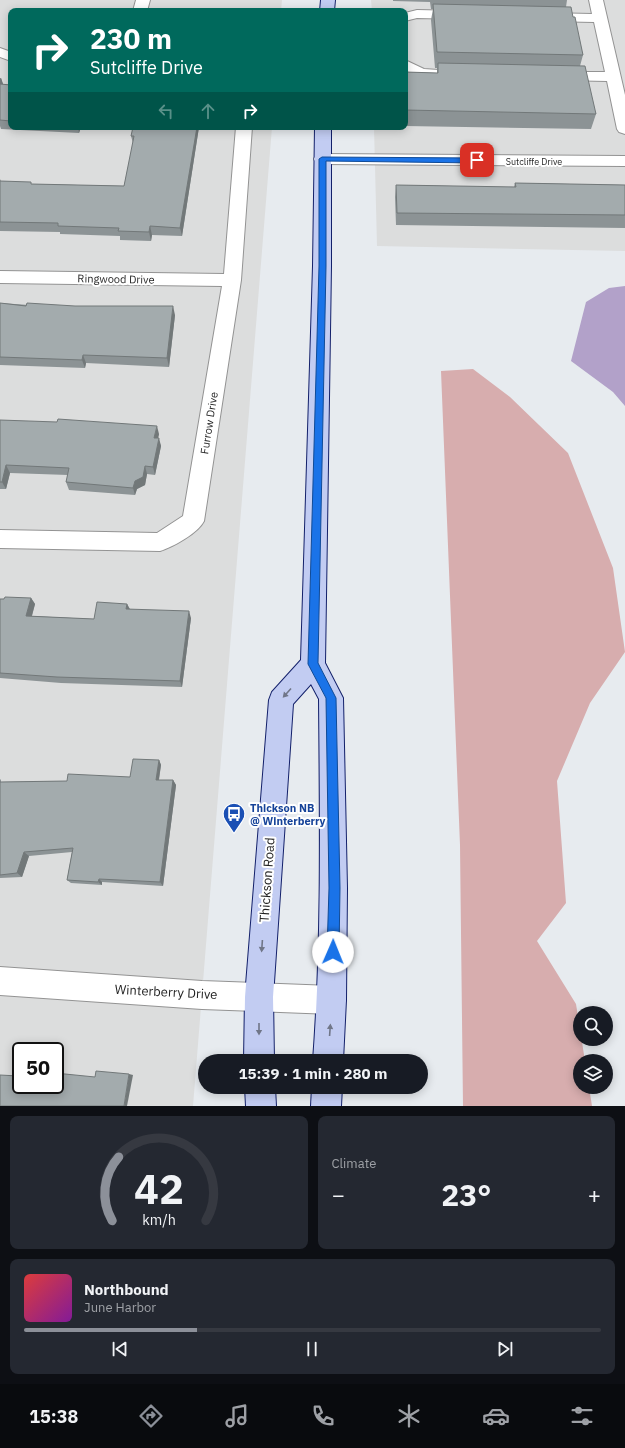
<!DOCTYPE html>
<html lang="en">
<head>
<meta charset="utf-8">
<style>
  body { margin:0; font-family:"IBM Plex Sans",sans-serif; background:#242831; color:#f1f3f6; height:100vh; display:flex; flex-direction:column; font-size:15px; white-space:nowrap }
  * { box-sizing:border-box; margin:0 }
  p { font-size:13px; color:#9ea1a6 }
  .icon { flex:none; width:22px; height:22px; fill:none; stroke:currentColor; stroke-width:2; stroke-linecap:round; stroke-linejoin:round }
  .map { position:relative; height:1106px; overflow:hidden }
  .side { display:flex; flex-direction:column; gap:10px; padding:10px; background:#0d0f14; flex:1 }
  .side>* { flex:none }
  .top-card { position:absolute; left:8px; top:8px; width:400px; height:122px; border-radius:8px; box-shadow:0 2px 10px #0003; background:#00695c; color:#fff; overflow:hidden }
  .buttons { position:absolute; left:573px; top:1006px; display:grid; gap:8px }
  .buttons a { display:grid; place-items:center; width:40px; height:40px; border-radius:50%; background:#171b24; box-shadow:0 2px 10px #0003; font-size:20px }
  .speed { position:absolute; left:12px; top:1042px; display:flex; gap:8px; font-size:20px; font-weight:700; text-align:center }
  .speed>* { display:grid; place-content:center; width:52px; height:52px; border-radius:50%; background:#171b24; box-shadow:0 2px 10px #0003; line-height:1 }
  .speed .limit { border:2px solid #111; border-radius:6px; background:#fff; color:#111 }
  .pin { position:absolute; display:grid; place-items:center; width:34px; height:34px; color:#fff; margin:-17px; border-radius:8px; box-shadow:0 2px 6px #0006 }
  .me { position:absolute; width:44px; margin:-22px; rotate:1deg; stroke-linejoin:round; filter:drop-shadow(0 0 3px #0008) }
  .turn { display:flex; align-items:center; gap:14px; height:84px; padding:0 16px; font-size:18px }
  .turn .icon { width:52px; height:52px; stroke-width:2.5 }
  .turn b { display:block; font-size:28px; line-height:34px }
  .lanes { display:flex; align-items:center; height:38px; padding:0 16px; background:#0003; justify-content:center; gap:20px; direction:ltr }
  .lanes .off { opacity:.35 }
  .big { font-size:30px; font-weight:800; line-height:1.1 }
  .side .card { flex:1; display:flex; flex-direction:column; justify-content:center; gap:6px; min-width:0; padding:0 14px; border-radius:8px; background:#242831 }
  .side .dial { align-items:center; gap:0 }
  .dial svg { height:104px; overflow:visible; fill:none; stroke:#363941; stroke-width:7; stroke-linecap:round; text-anchor:middle }
  .dial text { fill:#f1f3f6; stroke:none }
  .song { display:flex; align-items:center; gap:12px }
  .cover { width:48px; height:48px; border-radius:6px; background:linear-gradient(135deg,hsl(0 70% 55%),hsl(290 70% 35%)) }
  .played { height:4px; border-radius:2px; background:linear-gradient(90deg,#8c9099 30%,#363941 30%) }
  .keys { display:flex; justify-content:space-around; direction:ltr }
  .heat { display:flex; justify-content:space-between; align-items:center; font-size:22px; direction:ltr }
  .side .tiles { flex:1; display:grid; gap:10px; grid-template-columns:1fr 1fr }
  .card:last-child { grid-column:span 2 }
  .trip { position:absolute; left:198px; top:1054px; width:230px; height:40px; border-radius:20px; background:#171b24; box-shadow:0 2px 10px #0003; font-weight:800; line-height:40px; text-align:center }
  .tab-bar { display:flex; height:64px; justify-content:space-around; align-items:center; background:#090b0e; color:#9ea1a6 }
  .tab-bar .icon { width:28px; height:28px }
  .tab-bar .current { color:#8c9099 }
  .tab-bar b { font-size:18px; color:#f1f3f6 }
  .map>svg:first-child { display:block }
</style>
</head>
<body>
<div class="map">
<svg width="625" height="1106" viewBox="0 0 625 1106">
  <rect width="100%" height="100%" fill="#e7ebef"/>
  <g fill="#dcdddd" fill-rule="evenodd">
    <path d="M0 0H282L281 11H11V127H272L193 1106H0ZM21 1051H55V1085H21Z"/>
    <path d="M371 0H625V251L377 246 374 127H405V11H372Z"/>
  </g>
  <path fill="#b2a1c9" d="M625 286V406L613 392 571 361 586 302 609 288Z"/>
  <path fill="#d7adae" d="M473 369 510 397 568 453 613 568 625 652 590 703 557 781 566 903 537 941 576 1004 585 1061H580V1087H589L592 1106H463L460 845 441 371Z"/>
  <g fill="none" stroke-linecap="round" stroke-linejoin="round">
    <g stroke="#939393" stroke-width="2">
      <g id="street">
        <path d="M136 0H150L147 11H133Z"/>
        <path d="M589 0H603L625 95V134L619 132 617 129 607 81 559 80 554 79 552 76 554 73 559 72H605L594 22 546 21 541 20 539 17 541 14 546 13 592 14Z"/>
        <path d="M417 10 461 11 466 12 468 15 466 18 461 19 417 18 405 21V13Z"/>
        <path d="M0 48 11 52V61L0 57Z"/>
        <path d="M405 60 424 69 453 71 455 74 453 77C437 81 419 78 405 70Z"/>
        <path d="M236 127H252L241 280 204 521C198 533 173 547 160 551L0 548V530L157 533 183 516 222 286 0 283V271L224 274Z"/>
        <path d="M322 154 625 156V166L322 164 316 163 314 159 316 155Z"/>
        <path d="M0 967 202 981 332 986 342 990 346 1000 342 1010 332 1014 202 1009 0 995Z"/>
      </g>
    </g>
    <g stroke="#13206a" stroke-width="2">
      <g id="secondary">
        <path d="M321 0H335L334 11H320Z"/>
        <path d="M315 127H331V266L325 663 343 698 347 888 346 1000 343 1061H313C322 940 320 820 319 699L311 684 293 704 273 997 274 1061H244L245 997 269 700 272 692 301 660 313 266Z"/>
        <path d="M245 1087H275L276 1106H246Z"/>
        <path d="M312 1087H342L341 1106H311Z"/>
      </g>
    </g>
    <use href="#street" fill="#fff" fill-rule="evenodd"/>
    <use href="#secondary" fill="#c2ccf2" fill-rule="evenodd"/>
  </g>
  <g fill="#8c9395">
    <path d="M393 0H567L566 7 573 17 583 55 580 66 596 114 591 129 405 126V72L437 73V68H435L431 20 433 9H431L430 2 393 1Z"/>
    <path d="M0 78H1L3 84 11 85V127H199L182 236 152 235 151 241 120 240V236L60 234V232L0 231V179L1 181 32 184 124 186 133 143 131 136 133 130 81 127 79 133 1 129 0 126Z"/>
    <path d="M515 183 625 185V228L396 225 395 197 396 185 514 187Z"/>
    <path d="M0 303 175 315 169 367 86 363 85 368 0 365Z"/>
    <path d="M0 420 159 434 158 438 161 446 155 475 147 474 145 485 137 489 135 495 69 490 66 482 68 475 10 473 6 489H0Z"/>
    <path d="M31 598 35 604 32 616 94 619 127 604 130 609 191 618 182 687 61 683 0 678V599Z"/>
    <path d="M159 760 161 765 159 780H173L176 785 163 886 102 882V885L71 883 67 880 72 852 29 856 22 877 0 878V779L1 780V782L67 781 130 777Z"/>
  </g>
  <g fill="#727879">
    <path d="M1 78 4 87 0 93V79Z"/>
    <path d="M78 127H81L79 133Z"/>
    <path d="M197 127H199L182 236 180 228Z"/>
    <path d="M150 226 152 235 151 241 149 232Z"/>
    <path d="M173 306 175 315 169 367 167 358Z"/>
    <path d="M83 355 86 363 85 368 82 360Z"/>
    <path d="M157 426 159 434 156 446 154 438Z"/>
    <path d="M159 438 161 446 155 475 153 467Z"/>
    <path d="M6 465 10 473 6 489 2 482Z"/>
    <path d="M145 466 147 474 145 485 137 489 135 495 133 488 135 481Z"/>
    <path d="M31 598 35 604 30 622 26 616Z"/>
    <path d="M127 604 130 610 126 609Z"/>
    <path d="M189 611 191 618 182 687 180 681Z"/>
    <path d="M159 760 161 765 158 784 156 780Z"/>
    <path d="M173 780 176 785 163 886 160 882Z"/>
    <path d="M24 852 29 856 22 877 17 873Z"/>
    <path d="M99 879 102 882V885L98 882Z"/>
    <path d="M129 1074 133 1075 127 1106H124Z"/>
  </g>
  <g fill="#a3abad" stroke="#727879">
    <path d="M433 4 571 7 573 17H575L583 55 437 52Z"/>
    <path d="M438 63 585 66 596 114 405 110V72L438 73Z"/>
    <path d="M0 84 11 85V121L0 120Z"/>
    <path d="M133 127H197L180 228 150 226 149 232 118 231 119 228 58 226V223L0 222V181L31 182V184L124 186 134 136H131Z"/>
    <path d="M515 183 625 185V215L397 213 396 185 516 187Z"/>
    <path d="M0 303 26 306 27 303 75 306H173L167 358 83 355 82 360 0 357Z"/>
    <path d="M58 419 157 426 154 438H159L153 467 145 466 143 477 135 481 133 488 66 482 69 468 6 465 2 482H0V420L57 422Z"/>
    <path d="M5 597 31 598 26 616 94 619 97 602 127 604 126 609 189 611 180 681 57 677 0 673V599H4Z"/>
    <path d="M133 759 159 760 156 780H173L160 882 99 879 98 882 67 880 73 848 24 852 17 873 0 875V782L67 781 68 774 130 777Z"/>
    <path d="M19 1069H21V1085H55V1073L95 1077 96 1071 129 1074 124 1106H0V1075L18 1076Z"/>
  </g>
  <defs><path id="oneway-solid" d="M-6-.8H1V-3.2L6.5 0L1 3.2V.8H-6Z"/></defs>
  <g fill="#707688">
    <use href="#oneway-solid" transform="translate(287 693) rotate(132)"/>
    <use href="#oneway-solid" transform="translate(262 946) rotate(94)"/>
    <use href="#oneway-solid" transform="translate(259 1029) rotate(90)"/>
    <use href="#oneway-solid" transform="translate(330 1030) rotate(-86)"/>
  </g>
  <path fill="#1a73e8" stroke="#114b97" d="M322 157 477 158 480 160 477 163 326 161V266L318 663 336 698 340 888 339 952 337 956 333 958 329 956 327 952 329 888 326 698 308 664 319 266V159Z"/>
  <defs>
    <g id="bus-pin" transform="scale(1.15)"><path d="M0 17L-7.5 6A9.5 9.5 0 1 1 7.5 6Z" fill="#1a4fb4" stroke="#fff"/><path d="M-5-6H5V4H4V6H2V4H-2V6H-4V4H-5ZM-3.5-4V0h7V-4ZM-3.5 1.2v1.5H-2V1.2ZM2 1.2v1.5H3.5V1.2Z" fill="#fff"/></g>
  </defs>
  <g fill-rule="evenodd">
    <use href="#bus-pin" x="234" y="814"/>
  </g>
  <g text-anchor="middle" dominant-baseline="central" stroke-width="4" stroke-linejoin="round" paint-order="stroke">
    <g font-size="9" fill="#1f1f1f" stroke="#fff">
      <text x="534" y="161">Sutcliffe Drive</text>
    </g>
    <g font-size="11" fill="#1f1f1f" stroke="#fff">
      <text transform="translate(116 279) rotate(1)">Ringwood Drive</text>
      <text transform="translate(209 423) rotate(-81)">Furrow Drive</text>
    </g>
    <g font-size="11" font-weight="bold" fill="#164399" stroke="#fff" text-anchor="start">
      <text x="250" y="808">Thickson NB<tspan x="250" dy="13">@ Winterberry</tspan></text>
    </g>
    <g font-size="13" fill="#1f1f1f" stroke="#fff">
      <text transform="translate(267 880) rotate(-86)">Thickson Road</text>
      <text transform="translate(166 992) rotate(3)">Winterberry Drive</text>
    </g>
  </g>
</svg>
<div class="buttons">
<a><svg class="icon" aria-label="search" viewBox="0 0 24 24"><circle cx="10" cy="10" r="6"/><path d="M15 15l6 6"/></svg></a>
<a><svg class="icon" aria-label="layers" viewBox="0 0 24 24"><path d="M12 4l9 5-9 5-9-5zM3 14l9 5 9-5"/></svg></a>
</div>
<div class="speed"><div class="limit">50</div></div>
<div class="pin" style="left:477px;top:160px;background:#d93025"><svg class="icon" aria-label="arrive" viewBox="0 0 24 24"><path d="M6 21V4h12l-3 4 3 4H6"/></svg></div>
<svg class="me" style="left:333px;top:952px" viewBox="-20 -20 40 40"><circle r="19" fill="#fff"/><path d="M0-13L10 11 0 6-10 11z" fill="#1a73e8"/></svg>
<div class="trip">15:39 · 1 min · 280 m</div>
<div class="top-card">
<div class="turn"><svg class="icon" aria-label="right" viewBox="0 0 24 24"><path d="M7 20v-9h11M14 6l5 5-5 5"/></svg><div><b>230 m</b>Sutcliffe Drive</div></div>
<div class="lanes"><svg class="icon off" aria-label="left" viewBox="0 0 24 24"><path d="M17 20v-9H6M10 6l-5 5 5 5"/></svg><svg class="icon off" aria-label="ahead" viewBox="0 0 24 24"><path d="M12 20V5M6 11l6-6 6 6"/></svg><svg class="icon" aria-label="right" viewBox="0 0 24 24"><path d="M7 20v-9h11M14 6l5 5-5 5"/></svg></div>
</div>
</div>
<section class="side">
<div class="tiles">
<div class="card dial"><svg viewBox="0 0 100 80">
<path d="M14 69A42 42 0 1 1 86 69"/>
<path d="M14 69A42 42 0 0 1 19 20" stroke="#8c9099"/>
<text x="50" y="56" font-size="32" font-weight="700">42</text>
<text x="50" y="72" font-size="11">km/h</text>
</svg></div>
<div class="card"><p>Climate</p>
<div class="heat"><a>−</a><b class="big">23°</b><a>+</a></div>
</div>
<div class="card">
<div class="song"><i class="cover"></i><div><b>Northbound</b><p>June Harbor</p></div></div>
<div class="played"></div>
<div class="keys"><svg class="icon" aria-label="previous" viewBox="0 0 24 24"><path d="M18 5L8 12l10 7zM5 5v14"/></svg><svg class="icon" aria-label="pause" viewBox="0 0 24 24"><path d="M8 5v14M16 5v14"/></svg><svg class="icon" aria-label="next" viewBox="0 0 24 24"><path d="M6 5l10 7-10 7zM19 5v14"/></svg></div>
</div>
</div>
</section>
<nav class="tab-bar">
<b>15:38</b>
<svg class="icon current" aria-label="directions" viewBox="0 0 24 24"><path d="M12 3l9 9-9 9-9-9zM9 14v-3h6M13 9l2 2-2 2"/></svg>
<svg class="icon" aria-label="music" viewBox="0 0 24 24"><path d="M9 18V5l10-2v13"/><circle cx="6" cy="18" r="3"/><circle cx="16" cy="16" r="3"/></svg>
<svg class="icon" aria-label="phone" viewBox="0 0 24 24"><path d="M5 4h4l2 5-3 2q2 4 5 5l2-3 5 2v4C11 20 4 13 5 4z"/></svg>
<svg class="icon" aria-label="climate" viewBox="0 0 24 24"><path d="M12 3v18M4 7l16 10M4 17L20 7"/></svg>
<svg class="icon" aria-label="car" viewBox="0 0 24 24"><path d="M5 17H2v-5l4-1 3-4h7l3 4 3 1v5h-3M9 17h6M6 11h13"/><circle cx="7" cy="17" r="2"/><circle cx="17" cy="17" r="2"/></svg>
<svg class="icon" aria-label="filters" viewBox="0 0 24 24"><path d="M4 7h16M4 17h16"/><circle cx="9" cy="7" r="2"/><circle cx="15" cy="17" r="2"/></svg>
</nav>
</body>
</html>
